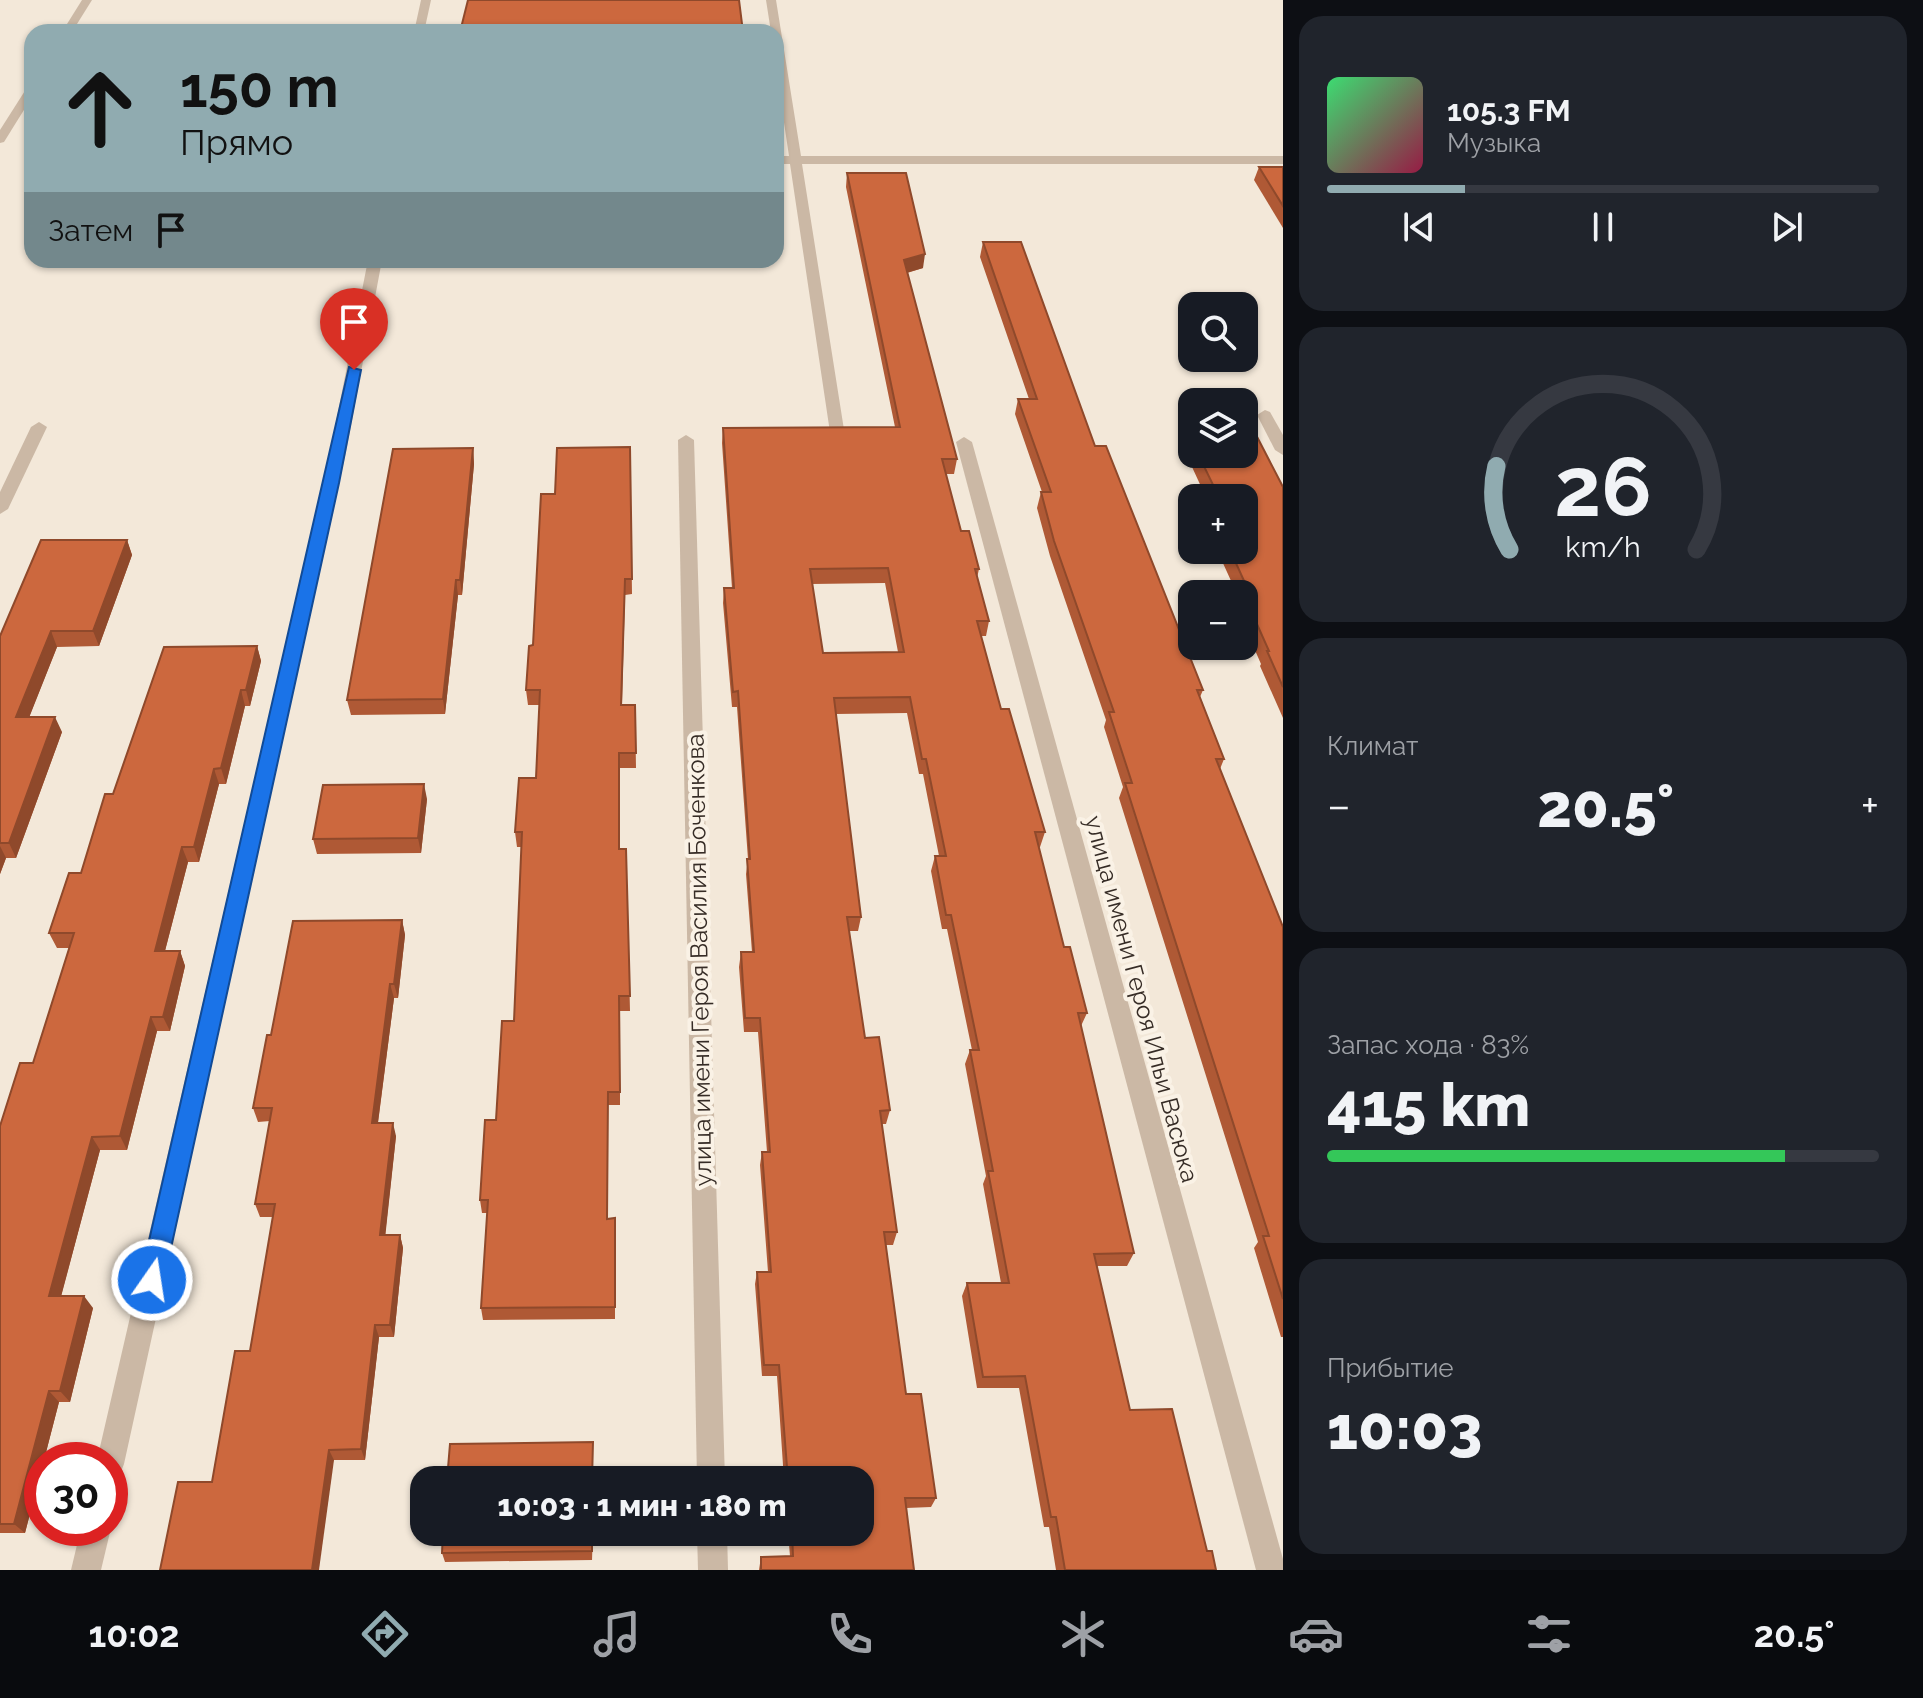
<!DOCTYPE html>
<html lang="ru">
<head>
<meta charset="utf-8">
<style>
  body { margin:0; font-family:Raleway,sans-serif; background:#20242c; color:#f1f3f6; height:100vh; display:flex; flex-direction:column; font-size:30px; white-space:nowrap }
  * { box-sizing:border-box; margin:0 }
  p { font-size:26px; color:#9ea1a6 }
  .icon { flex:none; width:44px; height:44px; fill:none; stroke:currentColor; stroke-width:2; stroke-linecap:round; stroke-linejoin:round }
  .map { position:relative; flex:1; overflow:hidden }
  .side { display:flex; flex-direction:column; gap:16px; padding:16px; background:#0d0f14; width:640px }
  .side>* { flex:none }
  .top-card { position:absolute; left:24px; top:24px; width:760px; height:244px; border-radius:24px; box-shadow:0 2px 6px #0004; background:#90abb0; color:#111; overflow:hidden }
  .controls { position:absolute; left:1178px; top:292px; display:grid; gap:16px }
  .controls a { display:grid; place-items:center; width:80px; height:80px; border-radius:16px; background:#171b24; box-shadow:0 2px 6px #0004; font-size:40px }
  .speed { position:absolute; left:24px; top:1442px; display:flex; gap:16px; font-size:40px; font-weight:700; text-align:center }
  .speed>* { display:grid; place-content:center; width:104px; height:104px; border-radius:50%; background:#171b24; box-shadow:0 2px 6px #0004; line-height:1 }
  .speed .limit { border:12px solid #d22; background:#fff; color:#111 }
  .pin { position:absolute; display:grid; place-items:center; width:68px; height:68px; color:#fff; margin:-82px -34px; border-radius:50% 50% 50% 0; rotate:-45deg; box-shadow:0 0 8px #0007 }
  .pin .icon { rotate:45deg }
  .me { position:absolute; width:88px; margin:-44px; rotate:13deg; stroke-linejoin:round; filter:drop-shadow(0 0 6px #0008) }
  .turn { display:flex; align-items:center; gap:28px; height:168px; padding:0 24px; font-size:36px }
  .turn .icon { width:104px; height:104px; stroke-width:2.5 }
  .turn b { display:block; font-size:56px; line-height:68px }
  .then { display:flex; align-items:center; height:76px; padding:0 24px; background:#0003; gap:16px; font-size:30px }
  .big { font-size:60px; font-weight:800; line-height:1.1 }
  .side .widget { flex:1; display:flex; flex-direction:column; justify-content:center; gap:12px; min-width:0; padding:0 28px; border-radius:24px; background:#20242c }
  .side .dial { align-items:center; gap:0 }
  .dial svg { height:208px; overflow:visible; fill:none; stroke:#363941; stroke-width:7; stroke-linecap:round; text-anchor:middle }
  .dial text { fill:#f1f3f6; stroke:none }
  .song { display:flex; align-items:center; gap:24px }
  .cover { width:96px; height:96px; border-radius:12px; background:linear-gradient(135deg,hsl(140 70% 55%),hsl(340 70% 35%)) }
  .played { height:8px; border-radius:4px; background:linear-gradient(90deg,#90abb0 25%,#363941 25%) }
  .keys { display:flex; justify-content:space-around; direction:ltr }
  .heat { display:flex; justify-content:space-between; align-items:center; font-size:44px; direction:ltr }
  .charge { height:12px; border-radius:6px; background:linear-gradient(90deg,#34c759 83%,#363941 0) }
  .trip { position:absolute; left:410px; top:1466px; width:464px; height:80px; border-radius:24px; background:#171b24; box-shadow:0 2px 6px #0004; font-weight:800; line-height:80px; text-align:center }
  .tabs { display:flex; height:128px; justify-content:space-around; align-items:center; background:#090b0e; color:#9ea1a6 }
  .tabs .icon { width:56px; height:56px }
  .tabs .current { color:#90abb0 }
  .tabs b { font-size:36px; color:#f1f3f6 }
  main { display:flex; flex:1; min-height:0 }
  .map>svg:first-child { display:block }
</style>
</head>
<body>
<main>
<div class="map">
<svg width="1283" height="1570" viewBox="0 0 1283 1570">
  <rect width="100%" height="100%" fill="#f3e8d9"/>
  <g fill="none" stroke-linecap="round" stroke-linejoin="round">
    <g fill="#cbb8a5" fill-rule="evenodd">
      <path d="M82 0H92L72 32H62Z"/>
      <path d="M421 0H431L424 32H414Z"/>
      <path d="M766 0H776L801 156H1283V164H802L845 436 837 441 831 439 790 164H776V156H789L776 69V32H771Z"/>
      <path d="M32 85V97L4 142 0 143V130L28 86Z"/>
      <path d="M368 260H382L346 452 124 1464 120 1474 110 1478V1460H97L330 452Z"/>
      <path d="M1265 410 1270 412 1283 435V455L1275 450 1257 415Z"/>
      <path d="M39 422 47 427 8 509 0 514V492L31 427Z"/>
      <path d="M686 435 694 440 725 1480H697L678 440Z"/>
      <path d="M964 437 972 442 1283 1559V1570H1256L956 442Z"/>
      <path d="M110 1526 111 1528 101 1570H71L81 1528Z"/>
      <path d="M697 1532H727L728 1570H698Z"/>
    </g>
  </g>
  <g fill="#af5935" fill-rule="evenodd">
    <path d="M1259 167H1283V228L1254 180Z"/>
    <path d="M847 173 923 268 907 273 957 459 954 474H946L961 531 979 569 977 578 989 621 986 636H981L1001 709 1045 832 1040 847H1039L1064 947 1087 1013 1081 1026 1134 1253 1127 1266H1097L1130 1410 1207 1551 1216 1570H1056L1049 1527H1044L1019 1388H977L962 1296 967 1283H1001L983 1184 986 1176 965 1064 970 1050H972L947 929H942L931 871 935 856H939L923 774H919L907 713 836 714 861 917 858 931H849L865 1038 890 1110 886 1124H882L897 1232 893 1245H886L906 1394 936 1498 931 1507 906 1508 914 1570H759L761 1557 790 1556 788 1532H860V1480H784L777 1376H762L755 1284 757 1272H768L760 1165 762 1152H767L758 1032H744L739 967 741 952H752L746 874 748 859 737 707H732L723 603 724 588H732L722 443 723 428 895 427 846 187ZM885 583 898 652 823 653 812 584Z"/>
    <path d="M983 242 1095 446 1203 690 1200 697 1224 759 1220 769 1283 927V1337H1281L1254 1248 1258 1242 1119 798 1123 787 1104 727 1106 720 1050 556 1037 508 1041 492H1042L1015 414 1018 399H1029L980 257Z"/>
    <path d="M1185 428H1192V454H1244L1283 487V718L1260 666 1261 664 1244 625V594H1237L1217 550H1244V498H1202L1204 493 1181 443Z"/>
    <path d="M630 447 632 594 625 595 622 705H635L636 768H619L620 849H626L630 1011H620V1105H608V1219L615 1218V1319L483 1320 481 1308 487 1213H482L480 1200 496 1120 514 1021 522 847H517L515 832 536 778 540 705H528L526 690 555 494Z"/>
    <path d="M473 448 474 464 462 595H458L445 714 351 715 347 700Z"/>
    <path d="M127 540 132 555 99 646 57 647 29 717 62 732 16 858H6L0 874V636Z"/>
    <path d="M257 646 261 661 250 706H245L226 784H219L199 862H188L165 951H180L185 966 170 1031H157L127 1150H100L61 1296 93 1308 70 1402H59L44 1460H42V1467L25 1533H0V1126L33 1063 69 948H57L49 933 81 873 113 794Z"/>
    <path d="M427 799 421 853 317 854 313 839Z"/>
    <path d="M402 920 405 935 398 998H394L378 1123 396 1136 385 1235H400L403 1248 394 1337H379L365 1460H334L212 1482 250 1351 273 1217H260L255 1204 270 1121 258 1122 253 1108 271 1035Z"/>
    <path d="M443 1532H593L592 1560 445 1562 442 1553Z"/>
  </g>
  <g fill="#8f492b">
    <path d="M925 254 923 268 902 274 904 260Z"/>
    <path d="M473 448 474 464 462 595 460 580Z"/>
    <path d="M127 540 132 555 99 646 93 631Z"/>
    <path d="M456 580 458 595 445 714 443 699Z"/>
    <path d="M51 631 57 647 23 733 16 717Z"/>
    <path d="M257 646 261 661 250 706 246 690Z"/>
    <path d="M241 690 245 706 226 784 221 768Z"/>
    <path d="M55 717 62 732 16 858 9 843Z"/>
    <path d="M214 769 219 784 199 862 194 847Z"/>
    <path d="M424 784 427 799 421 853 418 838Z"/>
    <path d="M0 846 6 858 0 874Z"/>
    <path d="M182 847 188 862 161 966 155 951Z"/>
    <path d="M402 920 405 935 398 998 394 984Z"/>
    <path d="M180 951 185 966 170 1031 163 1017Z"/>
    <path d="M390 984 394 998 376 1137 372 1123Z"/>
    <path d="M151 1017 157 1031 127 1150 120 1136Z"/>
    <path d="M393 1123 396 1136 384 1248 380 1235Z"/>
    <path d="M92 1137 100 1150 58 1308 49 1296Z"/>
    <path d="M400 1235 403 1248 394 1337 390 1325Z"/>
    <path d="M84 1296 93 1308 70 1402 60 1391Z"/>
    <path d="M375 1325 379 1337 365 1460 361 1449Z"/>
    <path d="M49 1391 59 1402 44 1460H42V1467L25 1533 14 1524Z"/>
    <path d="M329 1450 334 1460 319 1570H312Z"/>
  </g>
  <g fill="#cc683e" stroke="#8f492b" stroke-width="2" fill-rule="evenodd">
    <path d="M468 0H739L743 32H460Z"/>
    <path d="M1259 167H1283V206Z"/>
    <path d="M847 173H906L925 254 904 260 957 459H942L961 531H969L979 569H975L989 621H977L1001 709H1009L1045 832H1035L1064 947H1070L1087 1013H1078L1134 1253 1094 1254 1130 1410 1172 1409 1207 1551H1212L1216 1570H1065L1056 1517H1051L1025 1376 983 1377 967 1283H1009L988 1171H993L970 1050H979L951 915H946L935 856H946L926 759H922L910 697 834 698 861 917H847L865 1038 879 1037 890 1110 880 1111 897 1232H884L906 1394H921L936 1498H905L914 1570H761V1557L793 1556 792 1532H860V1480H788L779 1365H764L757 1272H771L762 1152H770L760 1018H745L741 952H754L747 859H750L738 691 733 692 724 588H734L723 428 900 427ZM888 568 904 652 823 653 810 569Z"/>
    <path d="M983 242H1021L1095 446H1106L1203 690H1197L1224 759H1216L1283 927V1299L1263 1236H1269L1125 783H1132L1109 712H1114L1054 541 1041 492H1051L1018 399H1037Z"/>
    <path d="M1252 427 1283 487V687L1267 651H1269L1244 595V594H1250L1230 550H1244V498H1206L1204 493H1217L1198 454H1244V428Z"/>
    <path d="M1185 428H1192V441Z"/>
    <path d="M630 447 632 579H625L621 705H635L636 753H619V849H626L630 996H619L620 1092H608L607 1219 615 1218V1307L481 1308 488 1200H480L485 1120H496L502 1021H514L522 832H515L519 778H536L540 690H526L529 646 533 645 541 494H555L557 448Z"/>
    <path d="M473 448 460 580H456L443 699 347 700 393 449Z"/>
    <path d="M41 540H127L93 631H51L16 717H55L9 843H0V636Z"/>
    <path d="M257 646 246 690H241L221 768 214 769 194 847H182L155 951H180L163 1017H151L120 1136 92 1137 49 1296H84L60 1391H49L14 1524H0V1126L20 1063H33L74 933H49L69 873H81L105 794H113L164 647Z"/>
    <path d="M424 784 418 838 313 839 323 785Z"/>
    <path d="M402 920 394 984H390L372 1123H393L380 1235H400L390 1325H375L361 1449 329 1450 312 1570H160L178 1482H212L235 1351H250L275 1204H255L272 1108H253L267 1035H271L293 921Z"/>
    <path d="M593 1442 592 1480H447L450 1444Z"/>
    <path d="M443 1532H592V1551L442 1553Z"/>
  </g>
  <path fill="#1a73e8" stroke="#114b97" stroke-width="2" d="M349 367 361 370 339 483 164 1280 160 1288 152 1292 143 1288 140 1280Z"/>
  <g text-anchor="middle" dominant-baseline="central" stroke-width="8" stroke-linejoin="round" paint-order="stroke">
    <g font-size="24" fill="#362c26" stroke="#faf2e6">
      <text transform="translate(699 960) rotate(-91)">улица имени Героя Василия Боченкова</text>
      <text transform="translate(1142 999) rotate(75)">улица имени Героя Ильи Васюка</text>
    </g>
  </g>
</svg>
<div class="controls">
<a><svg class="icon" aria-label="search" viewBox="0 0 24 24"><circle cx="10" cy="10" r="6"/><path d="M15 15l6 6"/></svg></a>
<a><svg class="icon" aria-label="layers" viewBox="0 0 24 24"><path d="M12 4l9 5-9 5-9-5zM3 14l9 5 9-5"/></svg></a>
<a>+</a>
<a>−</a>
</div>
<div class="speed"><div class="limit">30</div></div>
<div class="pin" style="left:354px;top:370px;background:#d93025"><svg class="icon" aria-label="arrive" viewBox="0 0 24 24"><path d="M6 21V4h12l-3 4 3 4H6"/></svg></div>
<svg class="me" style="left:152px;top:1280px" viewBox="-20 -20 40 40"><circle r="17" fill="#1a73e8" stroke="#fff" stroke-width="3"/><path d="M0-11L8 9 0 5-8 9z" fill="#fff"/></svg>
<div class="trip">10:03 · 1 мин · 180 m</div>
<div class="top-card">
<div class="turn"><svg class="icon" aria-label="ahead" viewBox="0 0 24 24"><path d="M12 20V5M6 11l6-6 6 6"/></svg><div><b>150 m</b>Прямо</div></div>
<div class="then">Затем<svg class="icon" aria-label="arrive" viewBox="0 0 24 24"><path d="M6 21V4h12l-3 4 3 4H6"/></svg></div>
</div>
</div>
<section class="side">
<div class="widget">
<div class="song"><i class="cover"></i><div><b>105.3 FM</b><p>Музыка</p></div></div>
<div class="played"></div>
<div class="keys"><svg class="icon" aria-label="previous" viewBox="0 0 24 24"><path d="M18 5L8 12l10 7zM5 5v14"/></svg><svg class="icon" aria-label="pause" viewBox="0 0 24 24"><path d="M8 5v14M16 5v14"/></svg><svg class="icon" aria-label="next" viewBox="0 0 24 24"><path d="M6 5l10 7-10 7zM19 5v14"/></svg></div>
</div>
<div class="widget dial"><svg viewBox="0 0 100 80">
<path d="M14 69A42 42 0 1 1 86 69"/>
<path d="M14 69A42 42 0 0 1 9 37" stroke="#90abb0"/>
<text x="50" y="56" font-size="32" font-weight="700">26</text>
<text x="50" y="72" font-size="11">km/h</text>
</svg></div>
<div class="widget"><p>Климат</p>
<div class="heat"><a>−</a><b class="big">20.5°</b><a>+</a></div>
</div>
<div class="widget"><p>Запас хода · 83%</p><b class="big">415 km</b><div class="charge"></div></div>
<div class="widget"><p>Прибытие</p><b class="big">10:03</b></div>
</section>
</main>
<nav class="tabs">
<b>10:02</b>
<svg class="icon current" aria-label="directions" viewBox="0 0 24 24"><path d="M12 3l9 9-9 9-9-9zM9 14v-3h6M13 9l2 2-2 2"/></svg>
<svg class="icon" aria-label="music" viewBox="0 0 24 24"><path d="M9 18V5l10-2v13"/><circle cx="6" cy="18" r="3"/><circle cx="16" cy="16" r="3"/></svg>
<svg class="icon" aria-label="phone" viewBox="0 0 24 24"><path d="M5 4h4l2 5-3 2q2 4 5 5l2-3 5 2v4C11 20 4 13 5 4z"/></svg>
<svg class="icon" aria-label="climate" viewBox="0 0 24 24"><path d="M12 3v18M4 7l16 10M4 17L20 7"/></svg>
<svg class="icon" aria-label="car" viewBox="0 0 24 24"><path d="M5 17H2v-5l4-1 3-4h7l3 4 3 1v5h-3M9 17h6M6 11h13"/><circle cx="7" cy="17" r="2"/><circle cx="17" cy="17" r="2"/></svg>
<svg class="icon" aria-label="filters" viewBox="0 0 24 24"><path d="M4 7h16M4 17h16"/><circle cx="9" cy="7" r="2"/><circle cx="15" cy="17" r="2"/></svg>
<b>20.5°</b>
</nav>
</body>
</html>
